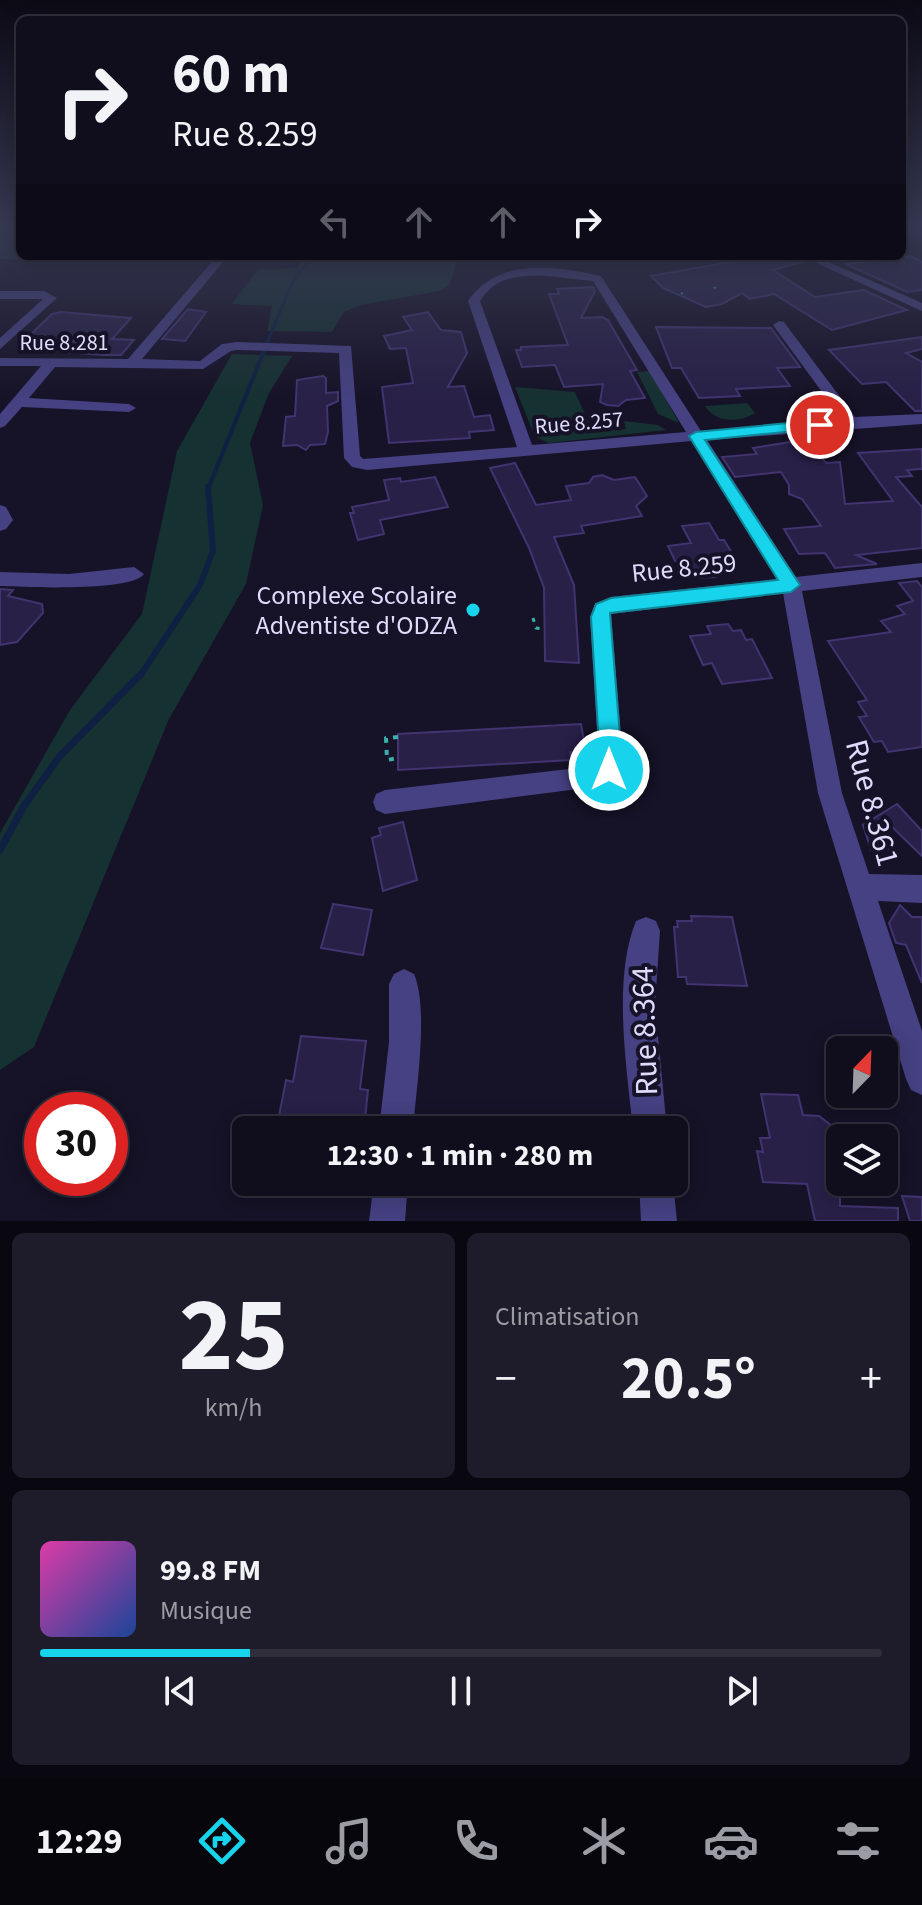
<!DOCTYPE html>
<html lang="fr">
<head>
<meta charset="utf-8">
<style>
  body { margin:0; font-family:"Source Sans 3",sans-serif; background:#1e1c2a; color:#f1f3f6; height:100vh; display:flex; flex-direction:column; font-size:30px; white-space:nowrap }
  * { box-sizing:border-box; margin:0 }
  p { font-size:26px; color:#9c9ca4 }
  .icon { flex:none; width:44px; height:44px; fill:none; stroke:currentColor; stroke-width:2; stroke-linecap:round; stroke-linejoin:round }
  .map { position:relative; height:1221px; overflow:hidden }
  .side { display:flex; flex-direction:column; gap:12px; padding:12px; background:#090810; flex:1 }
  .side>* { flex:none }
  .top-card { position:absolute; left:16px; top:16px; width:890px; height:244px; border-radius:12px; box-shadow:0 4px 20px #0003,0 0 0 2px #302e3b; background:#100e1d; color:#f1f3f6; overflow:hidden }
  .needle { width:52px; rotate:23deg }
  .tools { position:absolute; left:826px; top:1036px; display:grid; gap:16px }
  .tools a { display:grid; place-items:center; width:72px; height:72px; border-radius:12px; background:#100e1d; box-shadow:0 4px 20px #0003,0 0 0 2px #302e3b; font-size:40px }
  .speed { position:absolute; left:24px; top:1092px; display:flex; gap:16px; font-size:40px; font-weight:700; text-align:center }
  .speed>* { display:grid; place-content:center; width:104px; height:104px; border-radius:50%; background:#100e1d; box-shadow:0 4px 20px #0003,0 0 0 2px #302e3b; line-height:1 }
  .speed .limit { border:12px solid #d22; background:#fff; color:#111 }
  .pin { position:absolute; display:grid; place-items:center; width:68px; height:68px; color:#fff; margin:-34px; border:4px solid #fff; border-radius:50%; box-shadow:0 2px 8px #0007 }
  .me { position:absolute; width:88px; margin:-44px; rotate:0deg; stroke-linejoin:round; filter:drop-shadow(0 0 6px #0008) }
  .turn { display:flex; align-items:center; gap:28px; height:168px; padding:0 24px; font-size:36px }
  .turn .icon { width:104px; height:104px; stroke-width:2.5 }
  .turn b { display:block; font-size:56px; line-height:68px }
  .lanes { display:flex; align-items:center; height:76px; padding:0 24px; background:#0003; justify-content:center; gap:40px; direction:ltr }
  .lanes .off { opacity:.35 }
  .big { font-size:60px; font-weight:700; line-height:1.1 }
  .side .widget { flex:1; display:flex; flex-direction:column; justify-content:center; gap:12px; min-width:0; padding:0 28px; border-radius:12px; background:#1e1c2a }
  .side .dial { align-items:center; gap:0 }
  .dial b { font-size:104px; line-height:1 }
  .song { display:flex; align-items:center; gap:24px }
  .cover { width:96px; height:96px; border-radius:12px; background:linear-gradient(135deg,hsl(320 70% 55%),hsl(220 70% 35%)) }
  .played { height:8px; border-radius:4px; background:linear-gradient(90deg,#17d3ec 25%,#302e3b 25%) }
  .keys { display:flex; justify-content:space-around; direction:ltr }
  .heat { display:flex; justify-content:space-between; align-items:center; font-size:44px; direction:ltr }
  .side .tiles { flex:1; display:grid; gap:12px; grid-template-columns:1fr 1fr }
  .widget:last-child { grid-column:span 2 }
  .trip { position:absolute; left:232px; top:1116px; width:456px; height:80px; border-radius:12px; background:#100e1d; box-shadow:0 4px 20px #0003,0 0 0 2px #302e3b; font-weight:700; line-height:80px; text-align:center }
  .tabs { display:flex; height:128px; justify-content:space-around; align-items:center; background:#06060c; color:#9c9ca4 }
  .tabs .icon { width:56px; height:56px }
  .tabs .selected { color:#17d3ec }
  .tabs b { font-size:36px; color:#f1f3f6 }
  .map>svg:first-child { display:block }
</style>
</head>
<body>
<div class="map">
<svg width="922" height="1221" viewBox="0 0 922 1221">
  <rect width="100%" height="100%" fill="#161227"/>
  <g fill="#163131">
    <path d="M0 228H20V256H122L97 260 0 259Z"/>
    <path d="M303 256H455L457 260 450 284 440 291 360 305 344 312 332 332 267 331 272 306 232 304 258 269 298 268Z"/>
    <path d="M232 354 292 356 269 393 250 443 263 505 246 584 169 719 34 1047 0 1070V833L70 710 142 614 177 451Z"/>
    <path d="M650 371 679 423 658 414 637 372Z"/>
    <path d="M515 387 575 392 593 432 626 429 624 421 658 425 666 430 549 443 535 437Z"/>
    <path d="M747 403 755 413C740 423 715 423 705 406Z"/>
  </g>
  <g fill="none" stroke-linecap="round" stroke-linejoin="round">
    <path stroke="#0f2143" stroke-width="3" d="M267 343 292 283 311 256"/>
    <path stroke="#0f2143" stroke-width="4" d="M208 489 268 341"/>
    <path stroke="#0f2143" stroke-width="6" d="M140 676 200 585 213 551 208 487"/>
    <path stroke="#0f2143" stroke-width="7" d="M0 850 24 806 59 757 141 674"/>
  </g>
  <g fill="#282047" stroke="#413471" stroke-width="2">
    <path d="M764 256H798L805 261 773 270 815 297 864 290 907 310 832 330 774 294 750 299 742 293 722 304 706 307 663 288 651 276Z"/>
    <path d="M911 256 922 262V290L907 292 846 264Z"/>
    <path d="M593 287 595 291 581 318 602 317 608 320 637 370 630 371 645 398 626 400 618 406 607 405 600 402 603 384 564 387 555 365 522 367 516 350H521V347L568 345 549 294H559L557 289Z"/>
    <path d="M188 309 206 312 185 341 162 339Z"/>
    <path d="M61 312 131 318 112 339 134 340 121 355H105L63 352 75 340 27 338 52 314Z"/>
    <path d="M428 312 441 330 461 332 467 353 448 387 464 386 474 417 490 415 494 430 469 432 470 438 389 443 382 387 413 383 406 348 390 349 384 336 412 330 403 317Z"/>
    <path d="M656 327 771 328 800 367 777 368 790 386 736 389 740 396 699 398 681 368H672Z"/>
    <path d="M922 337V349L906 353 922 362V411H915L886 382 862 384 829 350Z"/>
    <path d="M323 376 326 378V393L338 392V401L327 406 328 432 325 444 310 445 306 450 297 445 283 446 286 417 295 416 297 380Z"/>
    <path d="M790 442 810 443 826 463 840 462 845 504 893 501 858 453 922 449V469L907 470 912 476 896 477 922 507V548L856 555 877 564 835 568 825 553 799 554 784 529 821 526 802 499 789 494V485L781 472 735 477 722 457 757 454 753 448Z"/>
    <path d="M515 463 536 505 571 500 566 486 589 483 593 477 602 475 614 480 635 477 647 496 636 506 642 516 581 526 584 533 554 537 574 585 579 663 545 661 544 588 529 548 490 468Z"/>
    <path d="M435 477 448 507 380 520 384 534 358 540 350 513H354L352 507 389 500 384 480 400 478 401 482Z"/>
    <path d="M709 523 719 540H724L735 558 708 561 716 577 695 578 686 559 675 561 668 546 691 543 682 526Z"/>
    <path d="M917 581 922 587V747L888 752 882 741 874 742 859 717 867 716 858 702 867 700 828 641 891 632 881 621 905 614 897 606 913 601 899 583Z"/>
    <path d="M0 589 13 590 8 596 42 604 43 613 17 642 0 645Z"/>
    <path d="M728 624 733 631 741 630 746 640 752 639 772 678 722 684 712 663 703 665 690 636 711 634 707 626Z"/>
    <path d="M581 724 586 752H570L571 760 398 770V734Z"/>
    <path d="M897 804 922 831V856L884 819 889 849 871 850 863 825Z"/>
    <path d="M403 822 417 880 383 891 372 838 381 835 379 828Z"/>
    <path d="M333 904 372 910 363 955 321 948Z"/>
    <path d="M900 905 912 917H922V983L906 945 896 943 889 923Z"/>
    <path d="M691 916 732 917 747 986 687 984 686 977H678L674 927H678L677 921H692Z"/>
    <path d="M301 1036 366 1041 360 1089 368 1090 364 1129 278 1121 286 1080 293 1082Z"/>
    <path d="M761 1094 798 1095 803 1115 819 1116 840 1132V1206L898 1208V1221H815L807 1184 763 1182 757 1151 763 1152 760 1138H770Z"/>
    <path d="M902 1196 922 1197V1221H910Z"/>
  </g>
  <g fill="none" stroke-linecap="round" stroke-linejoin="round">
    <g stroke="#3ab1ac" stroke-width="2" stroke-dasharray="2 3" stroke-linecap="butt">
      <path d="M714 287 718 290"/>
      <path d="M681 293 686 295"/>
    </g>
    <path stroke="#3ab1ac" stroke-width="3" stroke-dasharray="4 6" stroke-linecap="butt" d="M533 618 536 628 544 629"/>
    <path stroke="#3ab1ac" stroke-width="4" stroke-dasharray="5 7" stroke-linecap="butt" d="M398 737 386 738 387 760 398 758"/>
    <g fill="#454182" fill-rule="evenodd">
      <path d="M217 256H228L142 359 200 361 222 344 237 342 351 346 360 456 363 459 517 447 468 301C498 257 555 266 601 276L701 431 841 418 773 325 779 321 784 322 855 417 922 414V424L707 440 796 577 922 563V577L802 591 842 793 869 874 922 875V903L878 901 922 1031V1095L911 1090 906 1079 818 793 783 593 611 614 623 761 618 778 609 785 385 814 376 810 373 802 376 794 385 790 595 766 599 761 590 617 595 604 611 597 777 579 692 441 367 470 352 467 344 458 339 353 237 350 231 351 203 369 55 367 29 398 129 404 136 408 129 412 22 407 5 426 0 428V414L41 366H0V358L128 359ZM547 276 593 281 686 432 532 445 480 301C496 276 519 275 547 276Z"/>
      <path d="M801 256H815L922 303V311Z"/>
      <path d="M0 291H44L57 298 0 349V338L43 299H0Z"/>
      <path d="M0 505 6 507 13 520 6 529 0 531Z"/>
      <path d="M134 567 144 574C132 592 24 587 0 586V572L69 574Z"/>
      <path d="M646 917 656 921 660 931 655 1005 667 1130H633C627 1069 612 979 636 921Z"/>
      <path d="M404 969 414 974C429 1009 416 1090 413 1130H379L389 1042V984L394 974Z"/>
      <path d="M374 1182H408L405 1221H369Z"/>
      <path d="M639 1182H673L677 1221H641Z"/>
    </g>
  </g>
  <linearGradient id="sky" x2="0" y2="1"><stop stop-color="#0c0a15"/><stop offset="0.57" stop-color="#363952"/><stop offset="1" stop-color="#363952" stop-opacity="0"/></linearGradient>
  <rect width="922" height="399" fill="url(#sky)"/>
  <path fill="#17d3ec" stroke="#0f8999" stroke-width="2" d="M820 420 827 425 825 428 705 440 800 585 791 592 610 613 622 761 616 777 609 780 601 777 598 770 600 761 591 617 596 604 611 598 778 580 689 436 696 432Z"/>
  <circle fill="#17d3ec" stroke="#161227" stroke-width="3" cx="473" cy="610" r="8"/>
  <g text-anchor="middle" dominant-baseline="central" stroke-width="8" stroke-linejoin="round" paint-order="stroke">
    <g font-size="22" fill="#e0dbfc" stroke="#161227">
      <text x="64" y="343">Rue 8.281</text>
      <text transform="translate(579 423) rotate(-5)">Rue 8.257</text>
    </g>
    <g font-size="26" fill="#e0dbfc" stroke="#161227">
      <text transform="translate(684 568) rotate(-6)">Rue 8.259</text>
    </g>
    <g font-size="26" fill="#e0dbfc" stroke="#161227" text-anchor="end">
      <text x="457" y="595">Complexe Scolaire<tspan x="457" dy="30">Adventiste d'ODZA</tspan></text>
    </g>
    <g font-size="32" fill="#e0dbfc" stroke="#161227">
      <text transform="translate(872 803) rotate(75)">Rue 8.361</text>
      <text transform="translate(645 1031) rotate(-92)">Rue 8.364</text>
    </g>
  </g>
</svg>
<div class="tools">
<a><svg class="needle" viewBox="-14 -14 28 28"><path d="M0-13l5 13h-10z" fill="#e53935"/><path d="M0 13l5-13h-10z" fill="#9c9ca4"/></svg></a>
<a><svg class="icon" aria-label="layers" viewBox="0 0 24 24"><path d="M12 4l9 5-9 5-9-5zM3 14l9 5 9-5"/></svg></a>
</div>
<div class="speed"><div class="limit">30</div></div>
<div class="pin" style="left:820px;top:425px;background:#d93025"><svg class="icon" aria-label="arrive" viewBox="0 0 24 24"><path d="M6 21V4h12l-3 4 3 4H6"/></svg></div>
<svg class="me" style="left:609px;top:770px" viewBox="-20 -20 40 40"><circle r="17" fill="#17d3ec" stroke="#fff" stroke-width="3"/><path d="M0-11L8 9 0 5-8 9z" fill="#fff"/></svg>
<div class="trip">12:30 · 1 min · 280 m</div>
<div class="top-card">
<div class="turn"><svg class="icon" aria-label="right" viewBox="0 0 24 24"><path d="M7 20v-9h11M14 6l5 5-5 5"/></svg><div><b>60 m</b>Rue 8.259</div></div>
<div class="lanes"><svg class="icon off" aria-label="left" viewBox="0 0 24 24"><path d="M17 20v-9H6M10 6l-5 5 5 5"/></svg><svg class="icon off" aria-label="ahead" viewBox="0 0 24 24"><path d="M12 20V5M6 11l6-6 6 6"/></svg><svg class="icon off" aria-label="ahead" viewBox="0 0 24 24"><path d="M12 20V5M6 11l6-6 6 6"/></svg><svg class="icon" aria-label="right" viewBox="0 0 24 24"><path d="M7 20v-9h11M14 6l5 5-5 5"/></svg></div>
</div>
</div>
<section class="side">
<div class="tiles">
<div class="widget dial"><b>25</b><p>km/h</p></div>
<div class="widget"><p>Climatisation</p>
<div class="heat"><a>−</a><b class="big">20.5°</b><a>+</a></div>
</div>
<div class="widget">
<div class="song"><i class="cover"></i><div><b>99.8 FM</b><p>Musique</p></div></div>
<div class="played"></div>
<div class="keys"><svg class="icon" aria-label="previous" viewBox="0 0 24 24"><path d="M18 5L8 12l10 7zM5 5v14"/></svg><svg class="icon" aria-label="pause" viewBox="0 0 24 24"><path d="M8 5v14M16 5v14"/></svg><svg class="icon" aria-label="next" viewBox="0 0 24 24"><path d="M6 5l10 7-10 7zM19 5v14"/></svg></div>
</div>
</div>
</section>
<nav class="tabs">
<b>12:29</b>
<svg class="icon selected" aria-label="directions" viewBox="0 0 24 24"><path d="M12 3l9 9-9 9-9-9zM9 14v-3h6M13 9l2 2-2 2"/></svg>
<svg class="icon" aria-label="music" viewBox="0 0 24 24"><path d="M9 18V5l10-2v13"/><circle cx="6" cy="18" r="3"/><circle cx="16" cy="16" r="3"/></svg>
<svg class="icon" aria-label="phone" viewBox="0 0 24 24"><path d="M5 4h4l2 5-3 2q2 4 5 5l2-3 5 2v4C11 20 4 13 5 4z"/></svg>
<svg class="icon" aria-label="climate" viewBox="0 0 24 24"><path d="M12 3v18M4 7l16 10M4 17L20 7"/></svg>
<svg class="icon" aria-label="car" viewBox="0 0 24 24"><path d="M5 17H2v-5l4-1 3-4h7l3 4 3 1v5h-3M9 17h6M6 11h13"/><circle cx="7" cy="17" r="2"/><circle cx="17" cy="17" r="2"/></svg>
<svg class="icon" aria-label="filters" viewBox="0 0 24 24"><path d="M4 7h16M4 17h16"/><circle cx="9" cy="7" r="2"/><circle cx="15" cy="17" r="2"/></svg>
</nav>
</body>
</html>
